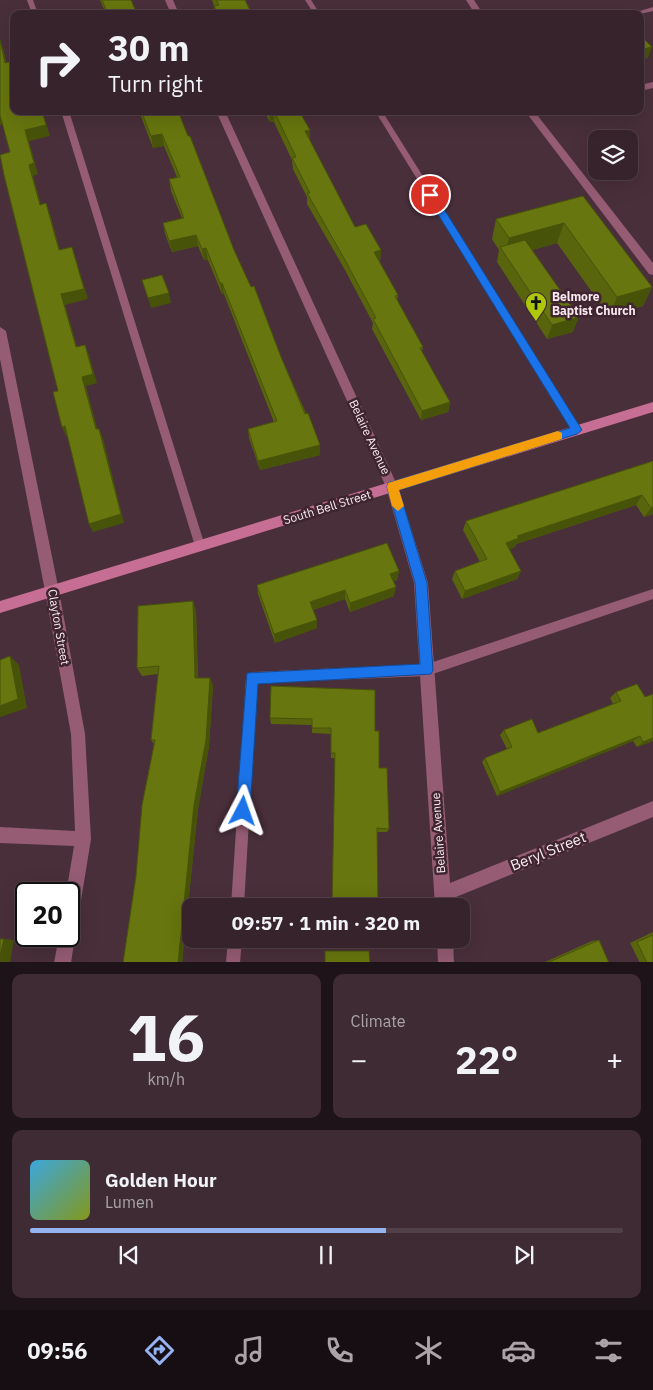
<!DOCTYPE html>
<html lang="en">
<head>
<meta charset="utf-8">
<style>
  body { margin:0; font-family:"IBM Plex Sans",sans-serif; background:#3e2b34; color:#f1f3f6; height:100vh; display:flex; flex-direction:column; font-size:19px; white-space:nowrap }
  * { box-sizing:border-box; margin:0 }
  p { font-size:16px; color:#aaa4a9 }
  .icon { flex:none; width:28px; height:28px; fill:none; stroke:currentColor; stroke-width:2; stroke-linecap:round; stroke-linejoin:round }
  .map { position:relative; height:962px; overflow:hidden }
  .sheet { display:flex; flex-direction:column; gap:12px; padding:12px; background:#1e1318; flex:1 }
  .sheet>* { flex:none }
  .top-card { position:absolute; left:10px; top:10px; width:634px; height:105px; border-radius:10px; box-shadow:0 5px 20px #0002,0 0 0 1px #514048; background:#37232c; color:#f1f3f6; overflow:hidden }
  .fabs { position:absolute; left:588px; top:130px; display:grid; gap:10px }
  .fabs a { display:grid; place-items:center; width:50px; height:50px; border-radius:10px; background:#37232c; box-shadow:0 5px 20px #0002,0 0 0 1px #514048; font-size:25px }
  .speed { position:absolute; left:15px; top:882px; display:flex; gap:10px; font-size:25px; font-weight:700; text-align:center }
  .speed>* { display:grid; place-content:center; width:65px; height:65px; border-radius:50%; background:#37232c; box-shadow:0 5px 20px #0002,0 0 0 1px #514048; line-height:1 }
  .speed .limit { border:2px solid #111; border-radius:8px; background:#fff; color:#111 }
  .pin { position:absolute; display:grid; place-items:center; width:42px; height:42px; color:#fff; margin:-21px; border:2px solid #fff; border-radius:50%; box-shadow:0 1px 5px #0007 }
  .me { position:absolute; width:55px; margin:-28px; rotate:4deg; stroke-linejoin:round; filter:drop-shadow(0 0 4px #0008) }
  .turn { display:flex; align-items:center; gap:18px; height:105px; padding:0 15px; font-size:22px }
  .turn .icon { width:65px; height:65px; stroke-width:2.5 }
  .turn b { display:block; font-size:35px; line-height:42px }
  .big { font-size:38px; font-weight:700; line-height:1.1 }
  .sheet .widget { flex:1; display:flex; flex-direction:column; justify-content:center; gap:8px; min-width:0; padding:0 18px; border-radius:10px; background:#3e2b34 }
  .sheet .dial { align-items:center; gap:0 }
  .dial b { font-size:65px; line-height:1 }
  .song { display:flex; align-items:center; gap:15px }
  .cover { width:60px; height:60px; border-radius:8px; background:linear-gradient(135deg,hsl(200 70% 55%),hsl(70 70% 35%)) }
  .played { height:5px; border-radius:2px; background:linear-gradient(90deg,#95b2f1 60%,#514048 60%) }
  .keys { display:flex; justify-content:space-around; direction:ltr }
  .heat { display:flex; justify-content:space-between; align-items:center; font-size:28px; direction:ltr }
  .sheet .tiles { flex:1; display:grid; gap:12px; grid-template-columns:1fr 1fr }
  .widget:last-child { grid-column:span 2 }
  .trip { position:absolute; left:182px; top:898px; width:288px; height:50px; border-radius:10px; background:#37232c; box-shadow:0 5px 20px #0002,0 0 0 1px #514048; font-weight:700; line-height:50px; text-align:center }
  .tabs { display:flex; height:80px; justify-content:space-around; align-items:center; background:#160e12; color:#aaa4a9 }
  .tabs .icon { width:35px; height:35px }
  .tabs .active { color:#95b2f1 }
  .tabs b { font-size:22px; color:#f1f3f6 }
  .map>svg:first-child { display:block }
</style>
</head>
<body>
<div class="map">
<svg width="653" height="963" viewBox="0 0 653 963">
  <rect width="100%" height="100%" fill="#492f3a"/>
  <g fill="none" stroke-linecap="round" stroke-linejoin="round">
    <g fill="#955c74" fill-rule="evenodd">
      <path d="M27 0H33L38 14H32Z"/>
      <path d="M305 0H311L320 14H314Z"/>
      <path d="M653 7V11L640 14H630Z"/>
      <path d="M61 111H69L205 546 204 549 200 551 196 549 195 546Z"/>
      <path d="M375 111H382L580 427 582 430 580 433H574Z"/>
      <path d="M653 589V599L427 676 257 683 244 906H231L246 678 248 674 252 672 427 664Z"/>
      <path d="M228 939H242L240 963H226Z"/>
    </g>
    <g fill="#955c74" fill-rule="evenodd">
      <path d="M165 0H173L179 14H171Z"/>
      <path d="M466 0H474L483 14H475Z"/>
      <path d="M653 82V88L640 91V85Z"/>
      <path d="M216 111H225L398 487 428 583 450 883 653 801V817L451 899V906H435L414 583 386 487Z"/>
      <path d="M525 111H534L653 263V275L649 274Z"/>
      <path d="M0 327 6 331 59 591 85 734 91 839 77 925 73 931 75 936 71 963H54L59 936H69V894H66L74 846 0 843V827L75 831 71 734 45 591 0 359Z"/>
      <path d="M437 939H453L454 963H438Z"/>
    </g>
    <path fill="#c76e95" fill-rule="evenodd" d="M653 402V412L0 613V601Z"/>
  </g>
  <g fill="#59650c">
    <path d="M100 0H131L137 14H106Z"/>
    <path d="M212 0H245L252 14H215L214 6Z"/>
    <path d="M139 111H178L234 250 320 445V455L260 470 249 438 248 429 274 422 224 294H222L208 260H204L198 246 172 252 165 234 163 223 182 218 171 191 169 179 177 177 164 146 153 148Z"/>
    <path d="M264 111H299L310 130V141L355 227 381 250 380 261H379L398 295 397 301 423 347 422 351 450 402 448 412 421 420 372 329 373 323 345 270 307 204V197L293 169 292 160 274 122H270Z"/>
    <path d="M583 196 652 287 643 306 609 316 557 243 532 250 573 332 547 339 497 262 499 250 492 239 496 219Z"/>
    <path d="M653 461V514L644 517 636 505 516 544 515 547 509 549 521 571 517 579 462 599 452 579 455 571 480 562 463 530 466 521Z"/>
    <path d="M399 571 397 580 393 581 394 596 350 612 345 599 313 610 317 620V628L275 643 258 594 257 585Z"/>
    <path d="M196 610 198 678 213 685 209 746 198 809 182 963H123L136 876 154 744 151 740 158 674 142 676 137 668Z"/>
    <path d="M271 686 375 731 379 768 389 829 387 832H377L334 758H331V734L312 733V725L271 724 270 718Z"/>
    <path d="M616 692 653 741 637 747 633 741 497 796 482 762 485 758 507 749 500 735 504 730 538 733 613 704 610 698Z"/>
    <path d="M653 932V963H640L630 943Z"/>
    <path d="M599 940 609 963H543L592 941Z"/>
  </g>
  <g fill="#48530a">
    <path d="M0 40 4 51 9 74 5 63Z"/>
    <path d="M652 47 648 58 640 60V50Z"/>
    <path d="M42 111 50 136 29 141 38 174 33 176 44 215 40 205 29 165 25 130Z"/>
    <path d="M273 111 274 122H270L269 112Z"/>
    <path d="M0 114 4 124 0 125Z"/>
    <path d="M310 130V141L305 131Z"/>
    <path d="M162 134 164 146 153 148 151 136Z"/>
    <path d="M46 203 50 214 63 261 59 250Z"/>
    <path d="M564 223 557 243 507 257 505 254 509 238Z"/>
    <path d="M196 235 198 246 172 252 169 241Z"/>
    <path d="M72 247 88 299 65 305 80 357 76 347 61 294Z"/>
    <path d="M206 248 208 260H204L202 249Z"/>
    <path d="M381 250 380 261 374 262V252Z"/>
    <path d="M220 283H222L224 294H222Z"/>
    <path d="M652 287 643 306 609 316 617 297Z"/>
    <path d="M169 293 171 303 151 308 148 298Z"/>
    <path d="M579 317 573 332 547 339 552 325Z"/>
    <path d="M85 345 89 355 97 383 86 386 100 439 96 429 82 377Z"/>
    <path d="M450 402 448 412 421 420 422 411Z"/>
    <path d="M65 426 69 435 66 436 62 427Z"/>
    <path d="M99 429 103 438 124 523 93 532 89 524Z"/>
    <path d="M320 445V455L260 470 258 461Z"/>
    <path d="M642 495 636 505 516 544 515 547 502 552 506 543 517 536Z"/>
    <path d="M653 507V514L644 517 651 508Z"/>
    <path d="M399 571 397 580 388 583 390 574Z"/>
    <path d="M521 571 517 579 462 599 465 591Z"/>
    <path d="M396 587 394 596 350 612V603Z"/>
    <path d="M345 590V599L310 611V602Z"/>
    <path d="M193 601 196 610 198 685 195 678Z"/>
    <path d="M317 620V628L275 643 274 634Z"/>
    <path d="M10 656 19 665 27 708 0 717V706Z"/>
    <path d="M210 678 213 685 209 746 198 809 182 963H178L194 805Z"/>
    <path d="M640 736 633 741 497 796 500 792Z"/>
    <path d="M653 738V741L637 747 643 742Z"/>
    <path d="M4 939 14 940 10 963H0V956Z"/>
  </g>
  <g fill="#67760e" stroke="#48530a">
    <path d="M102 0H131L137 14H108Z"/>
    <path d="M216 0H245L252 14H219L214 6 219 5Z"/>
    <path d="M640 35 652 47 640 50Z"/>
    <path d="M0 40 5 63 14 61V111H42L46 125 25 130 34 163 29 165 40 205 46 203 59 250 72 247 84 289 61 294 76 347 85 345 93 374 82 377 96 429H99L121 514 89 524 65 426 62 427 53 392 58 391 4 175 0 155 10 152 0 115Z"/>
    <path d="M141 111H178L188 136H190L234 250 251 287 254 286 281 357 305 414 308 413 320 445 258 461 248 429 277 421 222 283H220L206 248 202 249 196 235 169 241 163 223 184 218 169 179 180 177 162 134 151 136Z"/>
    <path d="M274 111H299L310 130 305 131 355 227 366 224 381 250 374 252 398 295 395 296 423 347 420 348 450 402 422 411 373 319 376 318 345 260 307 193H310L292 158 296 157Z"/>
    <path d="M583 196 652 287 617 297 564 223 509 238 496 219Z"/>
    <path d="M525 240 579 317 552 325 500 247Z"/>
    <path d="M162 275 169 293 148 298 142 280Z"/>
    <path d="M653 461V507L651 508 642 495 517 536 519 538 506 543 521 571 465 591 455 571 487 559 466 521Z"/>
    <path d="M387 543 399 571 390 574 396 587 350 603 345 590 310 602 317 620 274 634 257 585Z"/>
    <path d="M193 601 195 678H210L206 740 194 805 178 963H123L136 876 142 805 155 740H151L159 666 137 668 138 606Z"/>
    <path d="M10 656 18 699 0 706V660Z"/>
    <path d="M637 684 645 697 653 694V738L643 742 640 736 500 792 485 758 512 747 504 730 532 719 538 733 621 701 616 692Z"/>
    <path d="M271 686 375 690V731H379V768H387L389 829 377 828 378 906H332L335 753H331V728H312V719L270 718Z"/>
    <path d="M653 935V963H647L637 942Z"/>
    <path d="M0 939H4L0 956Z"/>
    <path d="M599 940 609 963H549V962Z"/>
    <path d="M325 951H369L370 963H325Z"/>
  </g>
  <path fill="#1a73e8" stroke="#114b97" d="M430 192 434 193 582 430 577 434 399 490 427 583 433 670 431 674 258 684 250 811 248 816 243 818 238 816 236 811 247 673 420 664 415 583 387 487 388 483 570 428 426 195Z"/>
  <path fill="#f59e0b" d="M558 431 562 433V439L399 490 404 506 398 511 392 506 387 487 388 483Z"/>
  <defs>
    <g id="church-pin" transform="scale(1.125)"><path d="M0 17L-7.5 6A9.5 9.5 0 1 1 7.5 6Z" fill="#aec60b" stroke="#3e252f"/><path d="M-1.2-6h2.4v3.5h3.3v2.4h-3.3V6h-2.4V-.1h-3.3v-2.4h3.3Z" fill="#111"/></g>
  </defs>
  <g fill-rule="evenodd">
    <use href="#church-pin" x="536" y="303"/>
  </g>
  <g text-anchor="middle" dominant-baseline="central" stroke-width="5" stroke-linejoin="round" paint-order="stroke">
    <g font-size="12" font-weight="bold" fill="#fae9ef" stroke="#3e252f" text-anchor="start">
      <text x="552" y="296">Belmore<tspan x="552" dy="14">Baptist Church</tspan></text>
    </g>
    <g font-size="12" fill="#fae9ef" stroke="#3e252f">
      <text transform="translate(370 437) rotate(65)">Belaire Avenue</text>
      <text transform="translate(327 507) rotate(-17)">South Bell Street</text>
      <text transform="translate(59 627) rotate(80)">Clayton Street</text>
      <text transform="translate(438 833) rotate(-94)">Belaire Avenue</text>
    </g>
    <g font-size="15" fill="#fae9ef" stroke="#3e252f">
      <text transform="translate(548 851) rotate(-22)">Beryl Street</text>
    </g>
  </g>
</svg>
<div class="fabs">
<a><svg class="icon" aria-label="layers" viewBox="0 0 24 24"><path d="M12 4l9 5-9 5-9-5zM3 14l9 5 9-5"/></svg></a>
</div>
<div class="speed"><div class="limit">20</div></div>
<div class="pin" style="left:430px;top:195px;background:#d93025"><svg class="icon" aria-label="arrive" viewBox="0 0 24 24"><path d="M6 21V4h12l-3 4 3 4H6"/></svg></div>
<svg class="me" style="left:243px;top:811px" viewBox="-20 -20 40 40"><path d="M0-17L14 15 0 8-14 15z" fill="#1a73e8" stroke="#fff" stroke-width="4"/></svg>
<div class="trip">09:57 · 1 min · 320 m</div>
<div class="top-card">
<div class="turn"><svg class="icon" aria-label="right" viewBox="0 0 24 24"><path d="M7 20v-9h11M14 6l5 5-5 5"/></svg><div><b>30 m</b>Turn right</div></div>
</div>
</div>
<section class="sheet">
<div class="tiles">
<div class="widget dial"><b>16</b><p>km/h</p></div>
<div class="widget"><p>Climate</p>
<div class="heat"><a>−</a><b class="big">22°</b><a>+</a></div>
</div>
<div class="widget">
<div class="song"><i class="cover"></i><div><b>Golden Hour</b><p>Lumen</p></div></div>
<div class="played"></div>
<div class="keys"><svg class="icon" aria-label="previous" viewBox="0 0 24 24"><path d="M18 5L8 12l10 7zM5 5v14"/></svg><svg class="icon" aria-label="pause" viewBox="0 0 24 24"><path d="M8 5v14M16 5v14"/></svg><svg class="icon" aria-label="next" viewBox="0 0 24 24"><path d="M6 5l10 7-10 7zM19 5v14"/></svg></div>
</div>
</div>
</section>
<nav class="tabs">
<b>09:56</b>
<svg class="icon active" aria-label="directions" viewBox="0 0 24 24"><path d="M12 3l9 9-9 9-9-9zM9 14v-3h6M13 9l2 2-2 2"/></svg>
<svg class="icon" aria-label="music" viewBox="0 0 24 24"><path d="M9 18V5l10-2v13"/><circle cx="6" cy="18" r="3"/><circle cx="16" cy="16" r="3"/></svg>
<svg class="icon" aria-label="phone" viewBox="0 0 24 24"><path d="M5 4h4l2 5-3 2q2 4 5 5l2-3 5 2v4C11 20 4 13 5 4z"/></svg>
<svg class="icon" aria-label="climate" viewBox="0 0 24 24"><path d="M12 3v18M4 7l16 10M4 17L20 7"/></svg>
<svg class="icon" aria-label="car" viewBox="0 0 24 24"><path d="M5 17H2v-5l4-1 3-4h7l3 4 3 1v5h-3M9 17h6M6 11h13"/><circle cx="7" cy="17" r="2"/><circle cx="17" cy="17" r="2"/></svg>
<svg class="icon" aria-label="filters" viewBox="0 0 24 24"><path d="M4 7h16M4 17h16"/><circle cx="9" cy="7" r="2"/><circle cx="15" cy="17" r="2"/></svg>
</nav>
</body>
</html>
